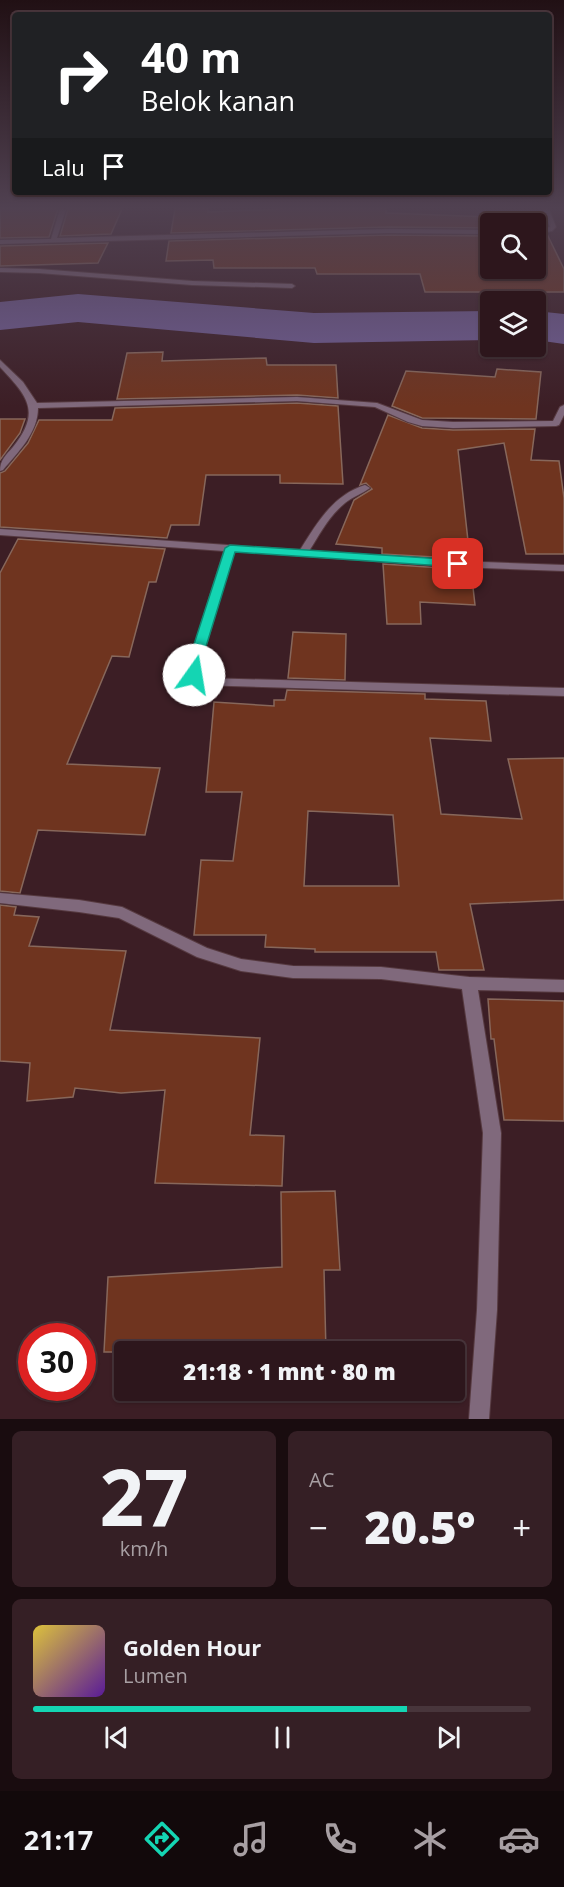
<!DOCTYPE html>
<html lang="id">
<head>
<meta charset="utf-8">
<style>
  body { margin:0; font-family:"Open Sans",sans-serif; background:#351f25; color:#f1f3f6; height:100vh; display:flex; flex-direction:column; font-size:22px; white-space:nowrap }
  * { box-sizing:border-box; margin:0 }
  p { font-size:20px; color:#a79fa3 }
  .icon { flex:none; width:33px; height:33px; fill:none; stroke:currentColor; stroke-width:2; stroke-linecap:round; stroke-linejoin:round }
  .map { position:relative; height:1419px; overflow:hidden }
  .panel { display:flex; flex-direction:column; gap:12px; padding:12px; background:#190c0f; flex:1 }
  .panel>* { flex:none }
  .top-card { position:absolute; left:12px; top:12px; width:540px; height:183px; border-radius:6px; box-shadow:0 2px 4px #0004,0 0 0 2px #48353b; background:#202124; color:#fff; overflow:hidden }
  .buttons { position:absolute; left:480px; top:213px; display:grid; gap:12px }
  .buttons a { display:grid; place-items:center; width:66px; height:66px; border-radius:6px; background:#2d161c; box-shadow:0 2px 4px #0004,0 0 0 2px #48353b; font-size:30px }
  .speed { position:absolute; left:18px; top:1323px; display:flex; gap:12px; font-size:30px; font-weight:700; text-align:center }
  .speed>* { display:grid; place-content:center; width:78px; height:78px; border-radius:50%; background:#2d161c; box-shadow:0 2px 4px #0004,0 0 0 2px #48353b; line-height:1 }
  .speed .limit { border:9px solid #d22; background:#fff; color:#111 }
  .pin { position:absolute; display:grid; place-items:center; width:51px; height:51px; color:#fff; margin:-26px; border-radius:12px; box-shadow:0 3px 9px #0006 }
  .me { position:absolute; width:66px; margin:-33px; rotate:13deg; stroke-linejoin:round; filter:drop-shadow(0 0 4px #0008) }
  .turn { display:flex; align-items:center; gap:21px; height:126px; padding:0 30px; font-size:27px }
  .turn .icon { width:78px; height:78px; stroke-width:2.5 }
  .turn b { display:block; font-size:42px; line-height:51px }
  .then { display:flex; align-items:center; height:57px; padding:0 30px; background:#0003; gap:12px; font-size:22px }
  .big { font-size:45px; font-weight:800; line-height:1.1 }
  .panel .card { flex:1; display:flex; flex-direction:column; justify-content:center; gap:9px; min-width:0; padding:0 21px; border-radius:9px; background:#351f25 }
  .panel .dial { align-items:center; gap:0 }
  .dial b { font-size:78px; line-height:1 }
  .song { display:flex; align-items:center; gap:18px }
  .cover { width:72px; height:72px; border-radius:9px; background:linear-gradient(135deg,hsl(50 70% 55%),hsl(270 70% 35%)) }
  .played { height:6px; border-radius:3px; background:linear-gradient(90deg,#14d5b3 75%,#48353b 75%) }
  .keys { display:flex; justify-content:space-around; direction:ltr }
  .heat { display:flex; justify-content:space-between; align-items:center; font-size:33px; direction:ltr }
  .panel .tiles { flex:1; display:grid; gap:12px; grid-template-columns:1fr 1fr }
  .card:last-child { grid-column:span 2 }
  .trip { position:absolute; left:114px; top:1341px; width:351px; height:60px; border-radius:6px; background:#2d161c; box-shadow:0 2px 4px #0004,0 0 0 2px #48353b; font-weight:800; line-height:60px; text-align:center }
  .dock { display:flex; height:96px; justify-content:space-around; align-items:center; background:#12090b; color:#a79fa3 }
  .dock .icon { width:42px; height:42px }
  .dock .active { color:#14d5b3 }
  .dock b { font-size:27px; color:#f1f3f6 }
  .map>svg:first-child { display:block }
</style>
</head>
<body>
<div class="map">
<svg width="564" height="1419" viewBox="0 0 564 1419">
  <rect width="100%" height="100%" fill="#3c1e25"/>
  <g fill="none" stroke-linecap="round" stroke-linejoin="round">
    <g fill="#715e96" fill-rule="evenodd">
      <path d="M78 294 314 313 490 311V340L314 343 78 322 0 330V302Z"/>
      <path d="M536 311 564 314V344L536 340Z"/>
    </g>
  </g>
  <g fill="#6f341f" stroke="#87675b" stroke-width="1.5" fill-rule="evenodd">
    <path d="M0 209H58L49 237 0 238Z"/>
    <path d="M68 209H122L111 234 60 236Z"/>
    <path d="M175 209H208V212L284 209H386V213L539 219 543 226 536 228V224H490V228L388 227 171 233Z"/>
    <path d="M547 234 564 269V292H540L542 296H483L482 292H425L420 274H317L315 268H214L213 260 166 261 169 241 388 235 490 236V268H536V236Z"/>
    <path d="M108 243 98 263 0 266V246Z"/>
    <path d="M163 352 162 361 266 358 267 365H336L338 398 297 395 117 399 127 353Z"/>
    <path d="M497 369 541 372 536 419 422 418 392 406 406 371 495 377Z"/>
    <path d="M297 403 338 406 343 484 280 483V475H206L199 525H171L167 538 0 527V473L5 471 28 443 39 420H112L115 408Z"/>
    <path d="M388 415 422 428 453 430 535 429 531 460 559 461 564 498V554H526L504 443 458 450 470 559 382 554V548L336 544 354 500 372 489 366 483 360 485Z"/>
    <path d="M0 419H25L20 433 0 460Z"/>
    <path d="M18 539 165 549 156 582H149L129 657 112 656 67 764 160 768 145 835 38 830 20 893 0 891V573Z"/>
    <path d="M383 564 471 570 475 605 420 602 421 624H387Z"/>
    <path d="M293 632 346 634 345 680 288 678Z"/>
    <path d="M287 690 425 694V699L486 701 491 741 430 738 441 814 522 819 508 759 564 758V900L470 904 484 970H439L436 952H315V949L265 947 266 935H194L201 860 233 861 242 792H206L214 702 274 706V700H285ZM308 811 393 815 399 886H304Z"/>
    <path d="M0 905 16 907 14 915 39 917 29 946 126 951 110 1030 260 1038 250 1135 284 1136 282 1186 155 1183 165 1090 121 1093 75 1088 73 1097 27 1101 30 1063 0 1061Z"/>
    <path d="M488 999 564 1001V1121L504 1120 494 1039H491Z"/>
    <path d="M335 1191 340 1270H324L326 1352H263V1345L161 1352H104L108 1277 282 1267 281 1192Z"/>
    <path d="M262 1390H327L328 1400H262Z"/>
  </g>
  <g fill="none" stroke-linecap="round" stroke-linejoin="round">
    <g stroke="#563a40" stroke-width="2">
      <g id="street">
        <path d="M60 209H66L57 238 388 229 490 230V234L388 233 0 244V240L51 239Z"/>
        <path d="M543 209H549L556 227 552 231 536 234V230L550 227Z"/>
        <path d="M0 268 39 269 192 281 292 284 295 286 292 288 192 285 39 273 0 272Z"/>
        <path d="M0 360 23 382 37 403 297 397 377 403 422 420 453 422 553 421 560 407 564 405V415L559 425 556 426 453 428 422 426 408 422 375 407 297 401 38 408C38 433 18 452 3 470L0 471C0 460 6 455 13 447 42 411 27 396 0 367Z"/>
        <path d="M365 485 370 488C362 494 352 497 345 503 329 516 320 534 309 551L457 561 564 565V571L457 567 234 551 200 666V674L205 678 564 688V696L198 685 188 675V666L224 551 0 535V529L300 550C317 523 333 495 365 485Z"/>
        <path d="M0 893 79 900 122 907 207 948 241 959 293 966 381 967 469 977 564 980V992L478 990 501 1133 497 1310 489 1419H469L477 1310 483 1133 462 989 381 979 293 978 241 971 197 957 119 918 79 912 0 903Z"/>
      </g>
    </g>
    <use href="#street" fill="#80697c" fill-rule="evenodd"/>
  </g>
  <linearGradient id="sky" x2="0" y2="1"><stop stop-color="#211014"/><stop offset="0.51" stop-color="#504151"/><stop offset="1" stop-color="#504151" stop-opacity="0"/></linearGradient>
  <rect width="564" height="407" fill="url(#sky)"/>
  <path fill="#14d5b3" stroke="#0d8a74" stroke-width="1.5" d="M230 545 458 560 463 564 458 567 235 552 200 666V675L194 679 189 677 187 666 225 548Z"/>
</svg>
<div class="buttons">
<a><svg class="icon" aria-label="search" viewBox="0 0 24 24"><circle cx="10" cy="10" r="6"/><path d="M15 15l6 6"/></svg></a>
<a><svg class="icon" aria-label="layers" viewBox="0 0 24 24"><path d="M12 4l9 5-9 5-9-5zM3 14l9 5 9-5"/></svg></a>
</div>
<div class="speed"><div class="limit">30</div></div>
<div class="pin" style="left:458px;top:564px;background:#d93025"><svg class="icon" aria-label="arrive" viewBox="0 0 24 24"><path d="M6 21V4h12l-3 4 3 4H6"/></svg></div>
<svg class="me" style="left:194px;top:675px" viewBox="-20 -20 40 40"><circle r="19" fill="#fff"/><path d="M0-13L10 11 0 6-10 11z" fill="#14d5b3"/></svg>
<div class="trip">21:18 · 1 mnt · 80 m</div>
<div class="top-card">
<div class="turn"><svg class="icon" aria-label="right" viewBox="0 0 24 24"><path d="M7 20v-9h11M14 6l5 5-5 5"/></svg><div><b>40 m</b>Belok kanan</div></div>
<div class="then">Lalu<svg class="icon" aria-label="arrive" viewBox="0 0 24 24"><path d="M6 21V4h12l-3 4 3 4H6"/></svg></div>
</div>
</div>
<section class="panel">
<div class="tiles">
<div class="card dial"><b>27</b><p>km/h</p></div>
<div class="card"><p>AC</p>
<div class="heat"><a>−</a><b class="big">20.5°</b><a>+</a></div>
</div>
<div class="card">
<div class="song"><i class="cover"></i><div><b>Golden Hour</b><p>Lumen</p></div></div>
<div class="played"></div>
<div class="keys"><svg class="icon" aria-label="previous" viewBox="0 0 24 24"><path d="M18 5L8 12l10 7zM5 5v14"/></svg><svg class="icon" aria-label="pause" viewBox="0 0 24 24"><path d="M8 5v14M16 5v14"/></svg><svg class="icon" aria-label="next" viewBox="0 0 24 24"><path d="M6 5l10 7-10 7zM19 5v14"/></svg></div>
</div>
</div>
</section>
<nav class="dock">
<b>21:17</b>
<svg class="icon active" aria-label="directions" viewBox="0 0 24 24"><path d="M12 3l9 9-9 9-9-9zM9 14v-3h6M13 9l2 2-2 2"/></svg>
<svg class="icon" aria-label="music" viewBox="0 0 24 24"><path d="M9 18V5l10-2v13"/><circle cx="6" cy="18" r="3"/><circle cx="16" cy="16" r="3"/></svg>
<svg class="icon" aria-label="phone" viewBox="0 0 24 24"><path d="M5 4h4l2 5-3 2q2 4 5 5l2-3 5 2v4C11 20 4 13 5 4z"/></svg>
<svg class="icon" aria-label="climate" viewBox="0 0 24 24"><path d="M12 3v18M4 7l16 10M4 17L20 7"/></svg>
<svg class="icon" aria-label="car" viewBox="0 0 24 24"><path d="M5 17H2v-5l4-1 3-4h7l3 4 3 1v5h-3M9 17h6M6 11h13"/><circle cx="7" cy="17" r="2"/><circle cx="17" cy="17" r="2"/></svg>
</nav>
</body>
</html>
